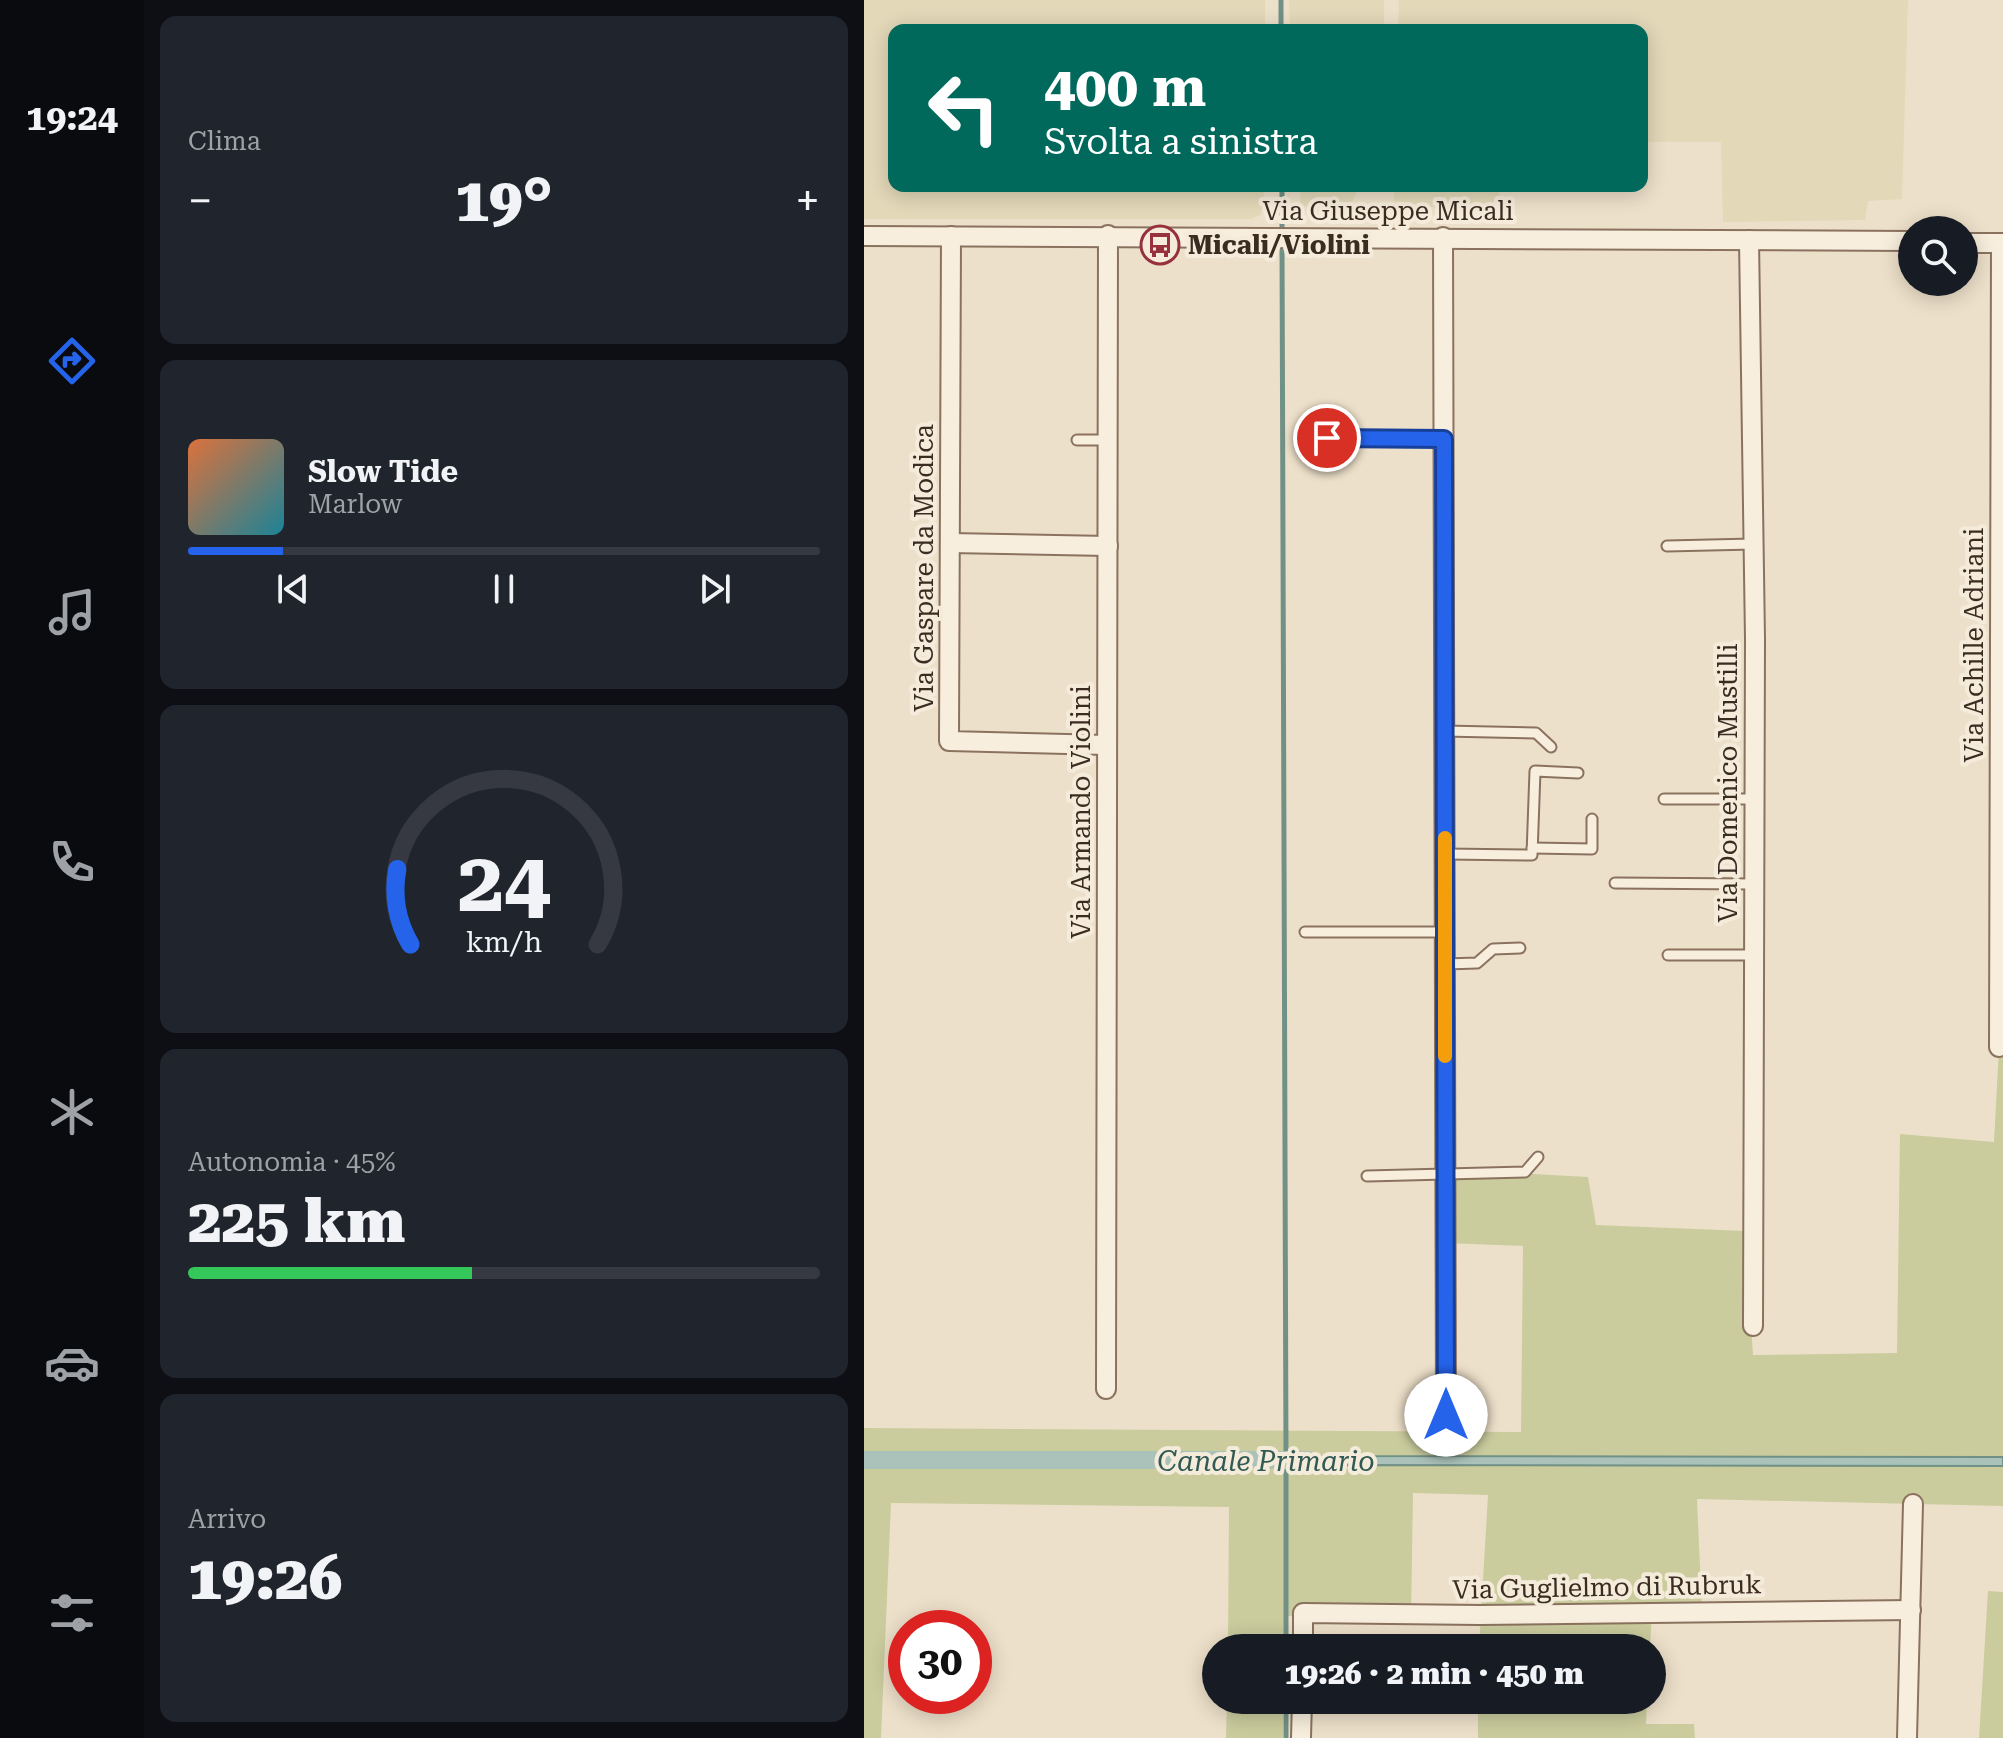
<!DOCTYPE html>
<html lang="it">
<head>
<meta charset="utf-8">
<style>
  body { margin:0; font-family:"Roboto Serif",serif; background:#20242c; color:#f1f3f6; height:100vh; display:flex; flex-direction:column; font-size:30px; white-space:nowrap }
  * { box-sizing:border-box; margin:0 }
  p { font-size:26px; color:#9ea1a6 }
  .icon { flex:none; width:44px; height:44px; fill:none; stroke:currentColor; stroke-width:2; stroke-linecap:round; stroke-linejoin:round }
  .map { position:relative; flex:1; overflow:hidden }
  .panel { display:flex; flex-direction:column; gap:16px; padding:16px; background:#0d0f14; width:720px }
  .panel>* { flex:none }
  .guide { position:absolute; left:24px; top:24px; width:760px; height:168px; border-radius:16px; box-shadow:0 4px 20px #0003; background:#00695c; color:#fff; overflow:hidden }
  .tools { position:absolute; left:1034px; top:216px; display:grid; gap:16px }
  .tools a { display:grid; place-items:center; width:80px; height:80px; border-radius:50%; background:#171b24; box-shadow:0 4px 20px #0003; font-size:40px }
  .speed { position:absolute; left:24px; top:1610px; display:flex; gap:16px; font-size:40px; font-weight:700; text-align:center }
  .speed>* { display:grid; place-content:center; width:104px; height:104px; border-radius:50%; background:#171b24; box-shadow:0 4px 20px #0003; line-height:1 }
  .speed .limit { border:12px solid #d22; background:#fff; color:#111 }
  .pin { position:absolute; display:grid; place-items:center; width:68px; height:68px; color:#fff; margin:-34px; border:4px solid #fff; border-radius:50%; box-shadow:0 2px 8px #0007 }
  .me { position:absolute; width:88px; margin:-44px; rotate:0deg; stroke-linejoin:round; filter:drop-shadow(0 0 6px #0008) }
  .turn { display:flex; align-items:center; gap:28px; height:168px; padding:0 24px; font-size:36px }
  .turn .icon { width:104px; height:104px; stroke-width:2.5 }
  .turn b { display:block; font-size:56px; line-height:68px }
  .big { font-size:60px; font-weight:800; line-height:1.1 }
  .panel .card { flex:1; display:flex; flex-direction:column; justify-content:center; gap:12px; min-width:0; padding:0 28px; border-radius:16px; background:#20242c }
  .panel .dial { align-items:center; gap:0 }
  .dial svg { height:208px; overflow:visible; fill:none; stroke:#363941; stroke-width:7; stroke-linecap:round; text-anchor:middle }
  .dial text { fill:#f1f3f6; stroke:none }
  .song { display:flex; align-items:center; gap:24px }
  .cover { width:96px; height:96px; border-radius:12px; background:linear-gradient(135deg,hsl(20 70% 55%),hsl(190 70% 35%)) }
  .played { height:8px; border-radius:4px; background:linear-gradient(90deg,#2563eb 15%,#363941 15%) }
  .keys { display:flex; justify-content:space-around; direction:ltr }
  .heat { display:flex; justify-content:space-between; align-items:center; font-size:44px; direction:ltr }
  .charge { height:12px; border-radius:6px; background:linear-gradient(90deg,#34c759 45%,#363941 0) }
  .trip { position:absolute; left:338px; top:1634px; width:464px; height:80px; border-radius:40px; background:#171b24; box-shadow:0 4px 20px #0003; font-weight:800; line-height:80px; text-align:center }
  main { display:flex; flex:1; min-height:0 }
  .menu { display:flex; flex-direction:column; width:144px; justify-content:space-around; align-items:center; background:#090b0e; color:#9ea1a6 }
  .menu .icon { width:56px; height:56px }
  .menu .current { color:#2563eb }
  .menu b { font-size:36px; color:#f1f3f6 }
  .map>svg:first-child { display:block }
</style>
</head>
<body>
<main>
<nav class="menu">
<b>19:24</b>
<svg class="icon current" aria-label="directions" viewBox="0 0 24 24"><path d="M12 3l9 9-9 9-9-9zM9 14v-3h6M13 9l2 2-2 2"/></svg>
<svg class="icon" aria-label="music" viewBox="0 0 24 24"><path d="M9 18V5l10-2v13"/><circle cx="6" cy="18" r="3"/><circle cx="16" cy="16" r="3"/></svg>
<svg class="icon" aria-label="phone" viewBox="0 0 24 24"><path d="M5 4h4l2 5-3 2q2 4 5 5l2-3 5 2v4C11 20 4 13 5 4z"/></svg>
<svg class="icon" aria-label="climate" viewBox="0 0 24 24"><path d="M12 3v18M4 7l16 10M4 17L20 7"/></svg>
<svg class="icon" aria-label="car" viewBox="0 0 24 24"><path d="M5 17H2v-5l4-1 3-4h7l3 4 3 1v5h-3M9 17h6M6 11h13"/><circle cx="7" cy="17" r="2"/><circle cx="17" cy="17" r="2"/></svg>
<svg class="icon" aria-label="filters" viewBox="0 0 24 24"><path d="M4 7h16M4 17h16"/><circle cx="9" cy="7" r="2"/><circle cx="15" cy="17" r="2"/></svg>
</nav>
<section class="panel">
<div class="card"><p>Clima</p>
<div class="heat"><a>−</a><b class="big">19°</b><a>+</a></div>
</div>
<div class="card">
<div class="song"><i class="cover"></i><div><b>Slow Tide</b><p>Marlow</p></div></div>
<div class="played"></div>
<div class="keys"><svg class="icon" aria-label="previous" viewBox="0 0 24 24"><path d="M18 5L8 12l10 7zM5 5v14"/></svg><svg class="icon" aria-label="pause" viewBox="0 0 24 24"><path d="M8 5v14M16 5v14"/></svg><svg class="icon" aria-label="next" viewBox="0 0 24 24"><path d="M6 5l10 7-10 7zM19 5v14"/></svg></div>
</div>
<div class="card dial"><svg viewBox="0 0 100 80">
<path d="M14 69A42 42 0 1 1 86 69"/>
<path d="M14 69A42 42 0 0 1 9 40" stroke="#2563eb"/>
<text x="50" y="56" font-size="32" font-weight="700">24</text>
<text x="50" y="72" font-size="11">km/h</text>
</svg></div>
<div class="card"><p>Autonomia · 45%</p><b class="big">225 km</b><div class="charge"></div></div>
<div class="card"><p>Arrivo</p><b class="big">19:26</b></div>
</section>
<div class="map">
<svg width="1139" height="1738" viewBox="0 0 1139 1738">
  <rect width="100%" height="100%" fill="#ede0ca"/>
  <g fill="#e3d8b8">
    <path d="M0 0H401V30H30V186H401L397 215 387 219H0Z"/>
    <path d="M425 0H520V30H426Z"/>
    <path d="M535 0H1044L1038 199 1004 201 1001 220 859 222 857 142H778V30H534Z"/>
    <path d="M437 186H495L486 207 436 206Z"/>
    <path d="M530 186H635L636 218 530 201Z"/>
  </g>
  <g fill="#cacc9e">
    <path d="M1139 471V1506L833 1499 838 1613H788L786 1648H615L624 1495 549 1493 547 1619 420 1616 419 1648H364L365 1507 27 1503 17 1738H0V1428L657 1432 659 1246 582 1243V1176L650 1173 724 1177 732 1225 881 1231 889 1355 1033 1353 1036 1134 1130 1142 1135 1047Z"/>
    <path d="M1124 1591 1139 1592V1738H1115Z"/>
    <path d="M363 1700H419V1738H362Z"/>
    <path d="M614 1700H783L782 1724H830L831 1738H614Z"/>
  </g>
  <path fill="#aac2b9" stroke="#719186" stroke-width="2" d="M422 1452 434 1456 1139 1457V1466L435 1465 422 1473Z"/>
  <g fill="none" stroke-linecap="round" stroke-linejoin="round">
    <g stroke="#719186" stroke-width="5">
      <path d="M417 0V30"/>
      <path d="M418 186V233"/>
      <path d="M418 243 422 1457"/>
      <path d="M422 1648V1467"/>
      <path d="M422 1738V1700"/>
    </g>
    <path stroke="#aac2b9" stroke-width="18" d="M0 1460H445"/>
    <g stroke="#8a725f" stroke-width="13">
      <g id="lane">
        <path d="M463 438 579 439"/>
        <path d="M213 440H244"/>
        <path d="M803 546 889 544"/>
        <path d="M580 731 672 733 687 747"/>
        <path d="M800 799H890"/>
        <path d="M668 848 728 849V819"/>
        <path d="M581 854 668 855 671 771 714 773"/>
        <path d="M751 883 889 884"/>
        <path d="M441 932H581"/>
        <path d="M804 955H889"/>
        <path d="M581 964 613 963 629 949 656 948"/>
        <path d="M503 1176 661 1172 674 1157"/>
      </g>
    </g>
    <g stroke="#8a725f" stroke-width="22">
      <g id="street">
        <path d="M0 236 1048 241"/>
        <path d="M87 236 85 741 243 745"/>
        <path d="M579 237 582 1415"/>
        <path d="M885 240 891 639 889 1326"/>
        <path d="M1100 243H1139"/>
        <path d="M86 543 244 546"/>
        <path d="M1135 1047 1137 243"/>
        <path d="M242 1389 244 235"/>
        <path d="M439 1648V1613L615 1615 1047 1610"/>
        <path d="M437 1738 438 1700"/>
        <path d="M1043 1738 1049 1504"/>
      </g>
    </g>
    <use href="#lane" stroke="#f8eedd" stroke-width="9"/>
    <use href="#street" stroke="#f8eedd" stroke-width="18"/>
  </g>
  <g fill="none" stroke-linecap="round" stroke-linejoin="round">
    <g stroke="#184099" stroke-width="20">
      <path id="route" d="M463 438 580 439 582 1415"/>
    </g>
    <use href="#route" stroke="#2563eb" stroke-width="14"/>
    <path stroke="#f59e0b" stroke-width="14" d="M581 838V1056"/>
  </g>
  <defs>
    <g id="bus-ring" transform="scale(2)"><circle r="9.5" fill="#f5ebda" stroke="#97313b" stroke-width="1.5"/><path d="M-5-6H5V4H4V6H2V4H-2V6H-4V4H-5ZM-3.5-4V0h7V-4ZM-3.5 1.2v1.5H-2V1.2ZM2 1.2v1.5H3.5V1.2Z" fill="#97313b"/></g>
  </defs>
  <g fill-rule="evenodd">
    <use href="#bus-ring" x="296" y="245"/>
  </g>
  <g text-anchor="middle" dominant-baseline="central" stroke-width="8" stroke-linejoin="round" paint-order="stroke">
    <g font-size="26" fill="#3b2c22" stroke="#f5ebda">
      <text x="524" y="211">Via Giuseppe Micali</text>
      <text transform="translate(60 568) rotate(-90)">Via Gaspare da Modica</text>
      <text transform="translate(1110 645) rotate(-90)">Via Achille Adriani</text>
      <text transform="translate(864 783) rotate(-90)">Via Domenico Mustilli</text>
      <text transform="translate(217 812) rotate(-90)">Via Armando Violini</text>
      <text transform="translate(743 1587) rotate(-1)">Via Guglielmo di Rubruk</text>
    </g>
    <g font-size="26" font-weight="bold" fill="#3b2c22" stroke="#f5ebda" text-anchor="start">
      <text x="324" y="245">Micali/Violini</text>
    </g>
    <g font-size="28" font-style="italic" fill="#325a54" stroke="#f5ebda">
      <text x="402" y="1461">Canale Primario</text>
    </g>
  </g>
</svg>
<div class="tools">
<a><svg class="icon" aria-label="search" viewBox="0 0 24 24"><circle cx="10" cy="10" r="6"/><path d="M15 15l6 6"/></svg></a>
</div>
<div class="speed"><div class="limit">30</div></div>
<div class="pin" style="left:463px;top:438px;background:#d93025"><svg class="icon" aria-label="arrive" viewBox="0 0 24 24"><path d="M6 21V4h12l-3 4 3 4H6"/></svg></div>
<svg class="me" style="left:582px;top:1415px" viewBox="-20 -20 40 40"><circle r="19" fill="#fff"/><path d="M0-13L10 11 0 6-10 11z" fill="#2563eb"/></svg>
<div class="trip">19:26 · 2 min · 450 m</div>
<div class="guide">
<div class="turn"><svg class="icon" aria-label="left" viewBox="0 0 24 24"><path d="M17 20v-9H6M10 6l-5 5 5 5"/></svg><div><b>400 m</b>Svolta a sinistra</div></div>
</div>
</div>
</main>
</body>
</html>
